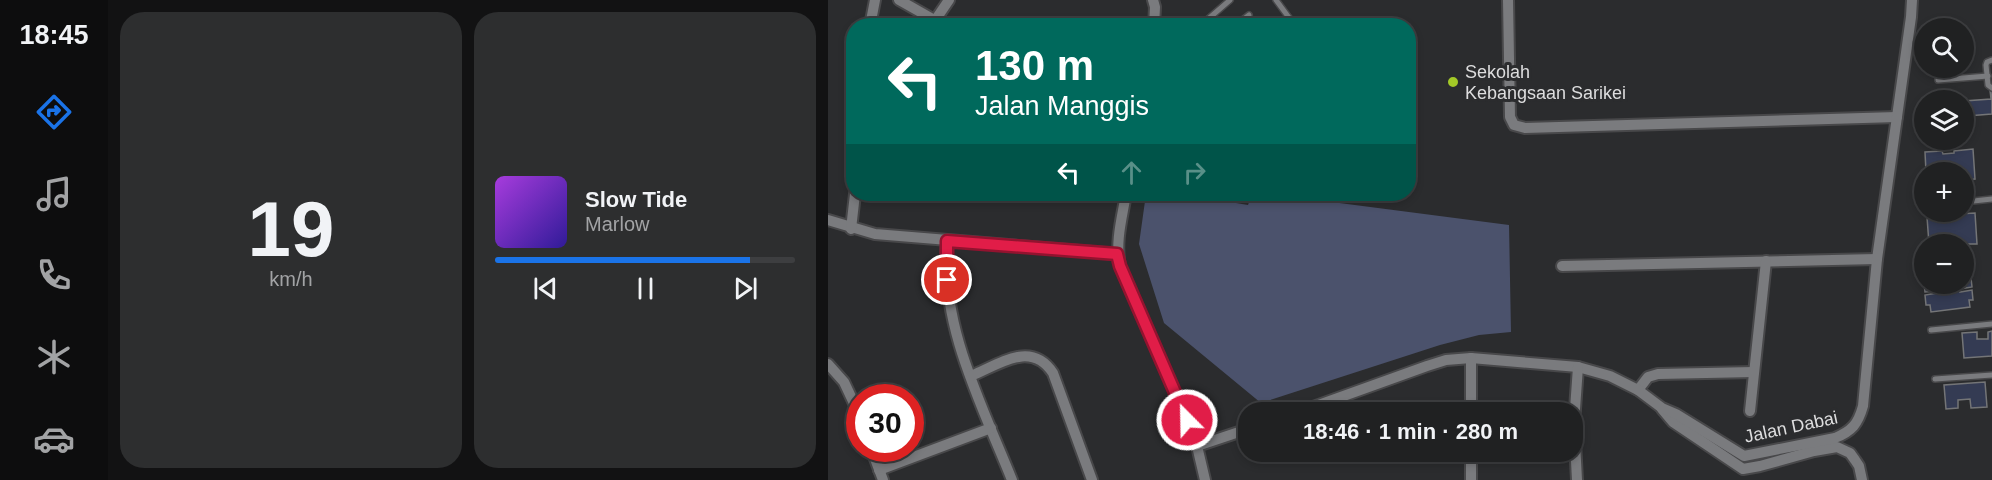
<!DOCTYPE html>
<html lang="en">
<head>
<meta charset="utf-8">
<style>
  body { margin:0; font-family:Helvetica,sans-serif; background:#2d2e2f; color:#f1f3f6; height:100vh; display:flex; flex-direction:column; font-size:22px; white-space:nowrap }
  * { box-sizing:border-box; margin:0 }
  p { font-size:20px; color:#a2a3a5 }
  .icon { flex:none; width:33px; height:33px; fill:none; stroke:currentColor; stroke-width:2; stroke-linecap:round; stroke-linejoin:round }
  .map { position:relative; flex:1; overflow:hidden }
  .details { display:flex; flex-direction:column; gap:12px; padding:12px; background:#121213; width:720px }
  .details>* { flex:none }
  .top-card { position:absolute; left:18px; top:18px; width:570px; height:183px; border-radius:24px; box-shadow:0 3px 9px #0003,0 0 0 2px #3d3e40; background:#00695c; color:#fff; overflow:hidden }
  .buttons { position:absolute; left:1086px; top:18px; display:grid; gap:12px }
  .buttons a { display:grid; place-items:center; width:60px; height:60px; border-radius:50%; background:#202122; box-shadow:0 3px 9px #0003,0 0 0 2px #3d3e40; font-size:30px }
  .speed { position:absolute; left:18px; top:384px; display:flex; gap:12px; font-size:30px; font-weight:700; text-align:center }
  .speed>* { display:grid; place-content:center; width:78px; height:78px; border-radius:50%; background:#202122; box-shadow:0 3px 9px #0003,0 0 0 2px #3d3e40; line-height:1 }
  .speed .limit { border:9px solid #d22; background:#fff; color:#111 }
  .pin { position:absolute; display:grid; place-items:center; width:51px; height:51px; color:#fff; margin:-26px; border:3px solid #fff; border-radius:50%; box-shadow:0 2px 6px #0007 }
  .me { position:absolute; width:66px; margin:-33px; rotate:337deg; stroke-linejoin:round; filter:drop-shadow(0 0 4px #0008) }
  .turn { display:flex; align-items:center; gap:21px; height:126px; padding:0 30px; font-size:27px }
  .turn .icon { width:78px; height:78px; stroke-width:2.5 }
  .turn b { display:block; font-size:42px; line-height:51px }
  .lanes { display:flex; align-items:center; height:57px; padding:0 30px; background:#0003; justify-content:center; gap:30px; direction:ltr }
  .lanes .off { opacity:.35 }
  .details .card { flex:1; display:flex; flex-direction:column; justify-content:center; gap:9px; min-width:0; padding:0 21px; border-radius:24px; background:#2d2e2f }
  .details .dial { align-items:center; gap:0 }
  .dial b { font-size:78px; line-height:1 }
  .song { display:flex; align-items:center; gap:18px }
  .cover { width:72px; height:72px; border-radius:9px; background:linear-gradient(135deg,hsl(280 70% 55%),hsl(250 70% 35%)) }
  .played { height:6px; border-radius:3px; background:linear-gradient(90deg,#1a73e8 85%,#3d3e40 85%) }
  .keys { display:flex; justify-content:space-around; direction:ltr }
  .details .tiles { flex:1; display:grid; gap:12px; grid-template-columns:repeat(2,1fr) }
  .trip { position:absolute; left:410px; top:402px; width:345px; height:60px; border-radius:24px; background:#202122; box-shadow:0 3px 9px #0003,0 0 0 2px #3d3e40; font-weight:800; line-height:60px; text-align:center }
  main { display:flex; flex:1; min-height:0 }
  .tab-bar { display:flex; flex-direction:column; width:108px; justify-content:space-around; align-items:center; background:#0d0d0e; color:#a2a3a5 }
  .tab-bar .icon { width:42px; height:42px }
  .tab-bar .active { color:#1a73e8 }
  .tab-bar b { font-size:27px; color:#f1f3f6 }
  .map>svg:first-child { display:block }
</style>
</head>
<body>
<main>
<nav class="tab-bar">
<b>18:45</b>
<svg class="icon active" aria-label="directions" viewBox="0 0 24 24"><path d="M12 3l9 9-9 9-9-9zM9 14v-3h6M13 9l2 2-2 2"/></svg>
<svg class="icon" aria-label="music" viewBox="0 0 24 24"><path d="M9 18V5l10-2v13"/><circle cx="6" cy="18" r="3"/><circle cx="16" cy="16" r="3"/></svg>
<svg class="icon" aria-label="phone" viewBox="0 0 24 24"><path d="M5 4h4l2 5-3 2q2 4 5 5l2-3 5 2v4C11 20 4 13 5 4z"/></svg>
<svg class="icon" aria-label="climate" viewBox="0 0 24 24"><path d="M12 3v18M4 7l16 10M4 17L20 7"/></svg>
<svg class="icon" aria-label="car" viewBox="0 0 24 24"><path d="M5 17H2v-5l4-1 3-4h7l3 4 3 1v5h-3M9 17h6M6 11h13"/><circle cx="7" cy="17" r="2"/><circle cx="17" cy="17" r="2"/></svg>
</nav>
<section class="details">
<div class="tiles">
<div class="card dial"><b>19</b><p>km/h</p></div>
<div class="card">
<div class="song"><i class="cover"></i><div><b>Slow Tide</b><p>Marlow</p></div></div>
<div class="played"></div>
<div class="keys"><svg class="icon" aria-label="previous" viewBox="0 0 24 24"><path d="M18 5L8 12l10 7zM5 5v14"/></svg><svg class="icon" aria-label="pause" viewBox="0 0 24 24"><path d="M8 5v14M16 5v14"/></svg><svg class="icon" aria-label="next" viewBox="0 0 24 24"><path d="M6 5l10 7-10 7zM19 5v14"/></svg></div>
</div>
</div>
</section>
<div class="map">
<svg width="1164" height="480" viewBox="0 0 1164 480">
  <rect width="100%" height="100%" fill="#2b2c2e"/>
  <path fill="#4b526c" d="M318 194H354L420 205 424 194H442L681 225 683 332 651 335 612 345 433 403 336 323 311 244Z"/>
  <g fill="#343b53" stroke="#747577" stroke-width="1.5">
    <path d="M1162 90H1164V114L1139 116 1140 121H1136V101L1163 99Z"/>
    <path d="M1145 149 1147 179 1136 180V172H1098L1097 152 1114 151 1115 154 1126 153V151Z"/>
    <path d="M1147 213 1149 244H1101L1099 217H1129V214Z"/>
    <path d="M1138 271 1139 278H1143L1144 287 1132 289V292L1144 290 1145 300H1141L1142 307 1103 312 1102 305H1098L1097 295 1109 293V291L1097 292 1096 283 1136 284V272Z"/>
    <path d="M1164 331V356L1136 358 1134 333 1149 332V339H1160V332Z"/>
    <path d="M1157 382 1159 407 1143 408 1142 399 1130 400V408L1118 409 1116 385Z"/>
  </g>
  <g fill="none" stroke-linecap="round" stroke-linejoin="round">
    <g stroke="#48484a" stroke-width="8">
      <g id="service">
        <path d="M448 0 462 19"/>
        <path d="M372 26 402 0"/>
        <path d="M407 26 421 15"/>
        <path d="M1164 60 1159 62 1158 65 1160 85 1164 88"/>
        <path d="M1110 80 1160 76"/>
        <path d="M1136 202 1164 199"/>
        <path d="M1103 330 1164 324"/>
        <path d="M1107 379 1164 375"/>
      </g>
    </g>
    <g stroke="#48484a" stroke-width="14">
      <g id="minor">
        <path d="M71 0 117 26"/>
        <path d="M325 0 327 7 326 26"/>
        <path d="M680 0 682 117 686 125 697 128 1069 117"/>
        <path d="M108 19 121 0"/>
        <path d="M42 26 47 0"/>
        <path d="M298 194C294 218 287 242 292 266L359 420 369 446 377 480"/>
        <path d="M0 220 47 234 289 254"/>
        <path d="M23 229 27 194"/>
        <path d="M119 241C112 325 153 403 184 480"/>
        <path d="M734 266 1049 259"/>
        <path d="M0 364 16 382 32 416"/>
        <path d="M143 376C172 364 203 340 225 373L264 480"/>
        <path d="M810 390 820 377 830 374 926 372"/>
        <path d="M834 409 845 422 915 469 932 466 986 451 1009 447 1022 453 1027 460 1031 466 1034 480"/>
        <path d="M922 411 938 261"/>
        <path d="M471 412 599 366 618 360 643 358 750 367 782 376 810 390 834 408 848 414 916 456 1007 438C1024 431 1030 424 1035 406L1049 259 1083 17 1084 0"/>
        <path d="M643 412V358"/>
        <path d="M369 446 420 429"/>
        <path d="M43 448 55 480"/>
        <path d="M51 470 163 428"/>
        <path d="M643 480V452"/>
        <path d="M749 480 746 423 750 367"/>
      </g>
    </g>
    <use href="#service" stroke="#7a7b7e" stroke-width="5"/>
    <use href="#minor" stroke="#7a7b7e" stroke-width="10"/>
  </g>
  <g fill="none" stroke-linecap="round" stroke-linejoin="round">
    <g stroke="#92132f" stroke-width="15">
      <path id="route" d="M119 280V241L289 254 292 266 359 420"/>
    </g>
    <use href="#route" stroke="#e11d48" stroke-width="10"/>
  </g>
  <circle fill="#a3c927" stroke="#2b2c2e" stroke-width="2" cx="625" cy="82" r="6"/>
  <g text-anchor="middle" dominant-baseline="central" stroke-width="6" stroke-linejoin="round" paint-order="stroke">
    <g font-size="18" fill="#ddddde" stroke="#2b2c2e" text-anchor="start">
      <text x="637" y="72">Sekolah<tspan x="637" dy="21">Kebangsaan Sarikei</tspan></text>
    </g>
    <g font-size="18" fill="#ddddde" stroke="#2b2c2e">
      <text transform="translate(963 427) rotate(-12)">Jalan Dabai</text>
    </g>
  </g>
</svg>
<div class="buttons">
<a><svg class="icon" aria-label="search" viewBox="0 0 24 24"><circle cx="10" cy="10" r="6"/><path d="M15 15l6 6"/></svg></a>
<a><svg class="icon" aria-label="layers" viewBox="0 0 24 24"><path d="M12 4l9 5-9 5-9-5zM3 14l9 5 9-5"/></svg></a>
<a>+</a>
<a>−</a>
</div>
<div class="speed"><div class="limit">30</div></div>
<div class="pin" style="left:119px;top:280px;background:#d93025"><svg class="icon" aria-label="arrive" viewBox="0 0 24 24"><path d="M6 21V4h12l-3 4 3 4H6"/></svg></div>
<svg class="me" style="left:359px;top:420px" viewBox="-20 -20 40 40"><circle r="17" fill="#e11d48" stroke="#fff" stroke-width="3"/><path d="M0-11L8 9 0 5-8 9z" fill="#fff"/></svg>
<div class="trip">18:46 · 1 min · 280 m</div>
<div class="top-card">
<div class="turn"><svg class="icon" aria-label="left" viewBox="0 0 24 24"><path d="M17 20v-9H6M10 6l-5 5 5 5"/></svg><div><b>130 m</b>Jalan Manggis</div></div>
<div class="lanes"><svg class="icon" aria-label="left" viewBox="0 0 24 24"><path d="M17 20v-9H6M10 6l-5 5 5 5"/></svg><svg class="icon off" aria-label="ahead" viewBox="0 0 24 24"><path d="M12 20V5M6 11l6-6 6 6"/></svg><svg class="icon off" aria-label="right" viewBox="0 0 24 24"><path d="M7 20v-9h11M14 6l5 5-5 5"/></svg></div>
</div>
</div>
</main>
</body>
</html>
